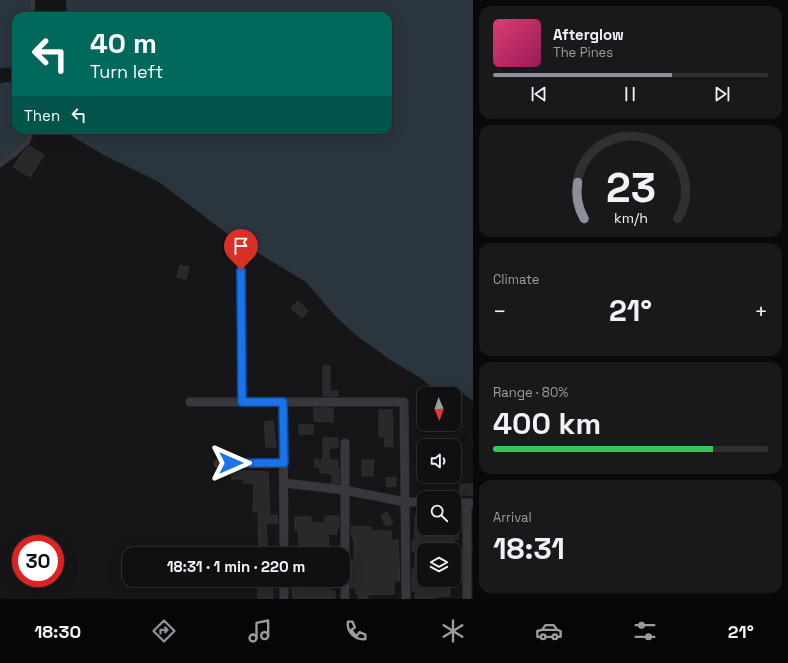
<!DOCTYPE html>
<html lang="en">
<head>
<meta charset="utf-8">
<style>
  body { margin:0; font-family:"Space Grotesk",sans-serif; background:#19191b; color:#f1f3f6; height:100vh; display:flex; flex-direction:column; font-size:15px; white-space:nowrap }
  * { box-sizing:border-box; margin:0 }
  p { font-size:13px; color:#9c9d9f }
  .icon { flex:none; width:22px; height:22px; fill:none; stroke:currentColor; stroke-width:2; stroke-linecap:round; stroke-linejoin:round }
  .map { position:relative; flex:1; overflow:hidden }
  .details { display:flex; flex-direction:column; gap:6px; padding:6px; background:#09090a; width:315px }
  .details>* { flex:none }
  .banner { position:absolute; left:12px; top:12px; width:380px; height:122px; border-radius:12px; box-shadow:0 4px 16px #0002,0 0 0 1px #303032; background:#00695c; color:#fff; overflow:hidden }
  .needle { width:26px; rotate:178deg }
  .buttons { position:absolute; left:417px; top:387px; display:grid; gap:8px }
  .buttons a { display:grid; place-items:center; width:44px; height:44px; border-radius:8px; background:#101012; box-shadow:0 4px 16px #0002,0 0 0 1px #303032; font-size:20px }
  .speed { position:absolute; left:12px; top:535px; display:flex; gap:8px; font-size:20px; font-weight:700; text-align:center }
  .speed>* { display:grid; place-content:center; width:52px; height:52px; border-radius:50%; background:#101012; box-shadow:0 4px 16px #0002,0 0 0 1px #303032; line-height:1 }
  .speed .limit { border:6px solid #d22; background:#fff; color:#111 }
  .pin { position:absolute; display:grid; place-items:center; width:34px; height:34px; color:#fff; margin:-41px -17px; border-radius:50% 50% 50% 0; rotate:-45deg; box-shadow:0 0 4px #0007 }
  .pin .icon { rotate:45deg }
  .me { position:absolute; width:44px; margin:-22px; rotate:90deg; stroke-linejoin:round; filter:drop-shadow(0 0 3px #0008) }
  .turn { display:flex; align-items:center; gap:14px; height:84px; padding:0 12px; font-size:18px }
  .turn .icon { width:52px; height:52px; stroke-width:2.5 }
  .turn b { display:block; font-size:28px; line-height:34px }
  .then { display:flex; align-items:center; height:38px; padding:0 12px; background:#0003; gap:8px; font-size:15px }
  .big { font-size:30px; font-weight:600; line-height:1.1 }
  .details .tile { flex:1; display:flex; flex-direction:column; justify-content:center; gap:6px; min-width:0; padding:0 14px; border-radius:12px; background:#19191b }
  .details .dial { align-items:center; gap:0 }
  .dial svg { height:104px; overflow:visible; fill:none; stroke:#303032; stroke-width:7; stroke-linecap:round; text-anchor:middle }
  .dial text { fill:#f1f3f6; stroke:none }
  .song { display:flex; align-items:center; gap:12px }
  .cover { width:48px; height:48px; border-radius:6px; background:linear-gradient(135deg,hsl(340 70% 55%),hsl(330 70% 35%)) }
  .played { height:4px; border-radius:2px; background:linear-gradient(90deg,#8c9099 65%,#303032 65%) }
  .keys { display:flex; justify-content:space-around; direction:ltr }
  .heat { display:flex; justify-content:space-between; align-items:center; font-size:22px; direction:ltr }
  .charge { height:6px; border-radius:3px; background:linear-gradient(90deg,#34c759 80%,#303032 0) }
  .trip { position:absolute; left:122px; top:547px; width:228px; height:40px; border-radius:12px; background:#101012; box-shadow:0 4px 16px #0002,0 0 0 1px #303032; font-weight:600; line-height:40px; text-align:center }
  .dock { display:flex; height:64px; justify-content:space-around; align-items:center; background:#060607; color:#9c9d9f }
  .dock .icon { width:28px; height:28px }
  .dock .current { color:#8c9099 }
  .dock b { font-size:18px; color:#f1f3f6 }
  main { display:flex; flex:1; min-height:0 }
  .map>svg:first-child { display:block }
</style>
</head>
<body>
<main>
<div class="map">
<svg width="473" height="599" viewBox="0 0 473 599">
  <rect width="100%" height="100%" fill="#161618"/>
  <g fill="#2b353e">
    <path d="M0 0H33L32 16H16V67L0 68Z"/>
    <path d="M66 0H473V401L452 385 442 394H441L419 377 392 361 357 336 335 316 306 282 230 236 159 182 104 155 70 135V130H388V16H67Z"/>
    <path d="M16 81V130H33L27 143 0 165V83Z"/>
  </g>
  <g fill="#29292c" stroke="#303035">
    <path d="M29 146 44 155 30 177 13 167 23 152Z"/>
    <path d="M180 265 189 267 186 279 177 277Z"/>
    <path d="M298 301 308 311 302 318 291 308Z"/>
    <path d="M323 366H330V391H338V396H323Z"/>
    <path d="M314 408H333V422L314 421Z"/>
    <path d="M379 410H392L393 446 385 447 384 436 379 437Z"/>
    <path d="M273 421 276 447H266L264 422Z"/>
    <path d="M299 424 313 425V434H299Z"/>
    <path d="M323 438H338V448H329V460H338L337 468H339V483H332V474L320 472V468L314 466 315 459 322 461 324 448H323Z"/>
    <path d="M362 460H374L373 476H362Z"/>
    <path d="M231 470 268 472 270 516 277 515 278 523 266 524 268 554H259L258 512H253L254 483H244V479H232Z"/>
    <path d="M396 477V486L387 487 386 478Z"/>
    <rect x="460" y="484" width="13" height="11"/>
    <path d="M387 512 393 523 386 526 381 516Z"/>
    <path d="M415 515H424V528H458V539H454V550H424V580H425V585H449L450 596 434 597V599H415L416 591H412V568H415V551H412V540H415Z"/>
    <path d="M325 516H339V527H337V534H328L329 554H300L298 530H295V517H311V523H325Z"/>
    <path d="M351 527H371V531H391V540H398L400 581H394V594L367 595 368 599H358V594H356V588H351V562H354V538H352Z"/>
    <path d="M258 580H272L273 599H258Z"/>
    <path d="M302 580H330V591H335V599H293L292 588H302Z"/>
  </g>
  <g fill="none" stroke-linecap="round" stroke-linejoin="round">
    <g stroke="#37383e" stroke-width="4.5">
      <path d="M32 16 33 0"/>
      <path d="M0 165 14 155 27 143 33 130"/>
    </g>
    <g stroke="#37383e" stroke-width="9">
      <path d="M241 270 242 402"/>
      <path d="M190 402H404L406 599"/>
      <path d="M283 402 284 554"/>
      <path d="M345 443V599"/>
      <path d="M218 464 284 463"/>
      <path d="M284 483 344 490 405 502H424"/>
      <path d="M454 503H472"/>
      <path d="M467 503V599"/>
      <path d="M284 580V599"/>
    </g>
  </g>
  <g fill="none" stroke-linecap="round" stroke-linejoin="round">
    <g stroke="#114b97" stroke-width="10">
      <path id="route" d="M231 463H284L283 402H242L241 270"/>
    </g>
    <use href="#route" stroke="#1a73e8" stroke-width="7"/>
  </g>
</svg>
<div class="buttons">
<a><svg class="needle" viewBox="-14 -14 28 28"><path d="M0-13l5 13h-10z" fill="#e53935"/><path d="M0 13l5-13h-10z" fill="#9c9d9f"/></svg></a>
<a><svg class="icon" aria-label="sound" viewBox="0 0 24 24"><path d="M4 9h4l5-4v14l-5-4H4zM17 9q2 3 0 6"/></svg></a>
<a><svg class="icon" aria-label="search" viewBox="0 0 24 24"><circle cx="10" cy="10" r="6"/><path d="M15 15l6 6"/></svg></a>
<a><svg class="icon" aria-label="layers" viewBox="0 0 24 24"><path d="M12 4l9 5-9 5-9-5zM3 14l9 5 9-5"/></svg></a>
</div>
<div class="speed"><div class="limit">30</div></div>
<div class="pin" style="left:241px;top:270px;background:#d93025"><svg class="icon" aria-label="arrive" viewBox="0 0 24 24"><path d="M6 21V4h12l-3 4 3 4H6"/></svg></div>
<svg class="me" style="left:231px;top:463px" viewBox="-20 -20 40 40"><path d="M0-17L14 15 0 8-14 15z" fill="#1a73e8" stroke="#fff" stroke-width="4"/></svg>
<div class="trip">18:31 · 1 min · 220 m</div>
<div class="banner">
<div class="turn"><svg class="icon" aria-label="left" viewBox="0 0 24 24"><path d="M17 20v-9H6M10 6l-5 5 5 5"/></svg><div><b>40 m</b>Turn left</div></div>
<div class="then">Then<svg class="icon" aria-label="left" viewBox="0 0 24 24"><path d="M17 20v-9H6M10 6l-5 5 5 5"/></svg></div>
</div>
</div>
<section class="details">
<div class="tile">
<div class="song"><i class="cover"></i><div><b>Afterglow</b><p>The Pines</p></div></div>
<div class="played"></div>
<div class="keys"><svg class="icon" aria-label="previous" viewBox="0 0 24 24"><path d="M18 5L8 12l10 7zM5 5v14"/></svg><svg class="icon" aria-label="pause" viewBox="0 0 24 24"><path d="M8 5v14M16 5v14"/></svg><svg class="icon" aria-label="next" viewBox="0 0 24 24"><path d="M6 5l10 7-10 7zM19 5v14"/></svg></div>
</div>
<div class="tile dial"><svg viewBox="0 0 100 80">
<path d="M14 69A42 42 0 1 1 86 69"/>
<path d="M14 69A42 42 0 0 1 9 41" stroke="#8c9099"/>
<text x="50" y="56" font-size="32" font-weight="700">23</text>
<text x="50" y="72" font-size="11">km/h</text>
</svg></div>
<div class="tile"><p>Climate</p>
<div class="heat"><a>−</a><b class="big">21°</b><a>+</a></div>
</div>
<div class="tile"><p>Range · 80%</p><b class="big">400 km</b><div class="charge"></div></div>
<div class="tile"><p>Arrival</p><b class="big">18:31</b></div>
</section>
</main>
<nav class="dock">
<b>18:30</b>
<svg class="icon current" aria-label="directions" viewBox="0 0 24 24"><path d="M12 3l9 9-9 9-9-9zM9 14v-3h6M13 9l2 2-2 2"/></svg>
<svg class="icon" aria-label="music" viewBox="0 0 24 24"><path d="M9 18V5l10-2v13"/><circle cx="6" cy="18" r="3"/><circle cx="16" cy="16" r="3"/></svg>
<svg class="icon" aria-label="phone" viewBox="0 0 24 24"><path d="M5 4h4l2 5-3 2q2 4 5 5l2-3 5 2v4C11 20 4 13 5 4z"/></svg>
<svg class="icon" aria-label="climate" viewBox="0 0 24 24"><path d="M12 3v18M4 7l16 10M4 17L20 7"/></svg>
<svg class="icon" aria-label="car" viewBox="0 0 24 24"><path d="M5 17H2v-5l4-1 3-4h7l3 4 3 1v5h-3M9 17h6M6 11h13"/><circle cx="7" cy="17" r="2"/><circle cx="17" cy="17" r="2"/></svg>
<svg class="icon" aria-label="filters" viewBox="0 0 24 24"><path d="M4 7h16M4 17h16"/><circle cx="9" cy="7" r="2"/><circle cx="15" cy="17" r="2"/></svg>
<b>21°</b>
</nav>
</body>
</html>
